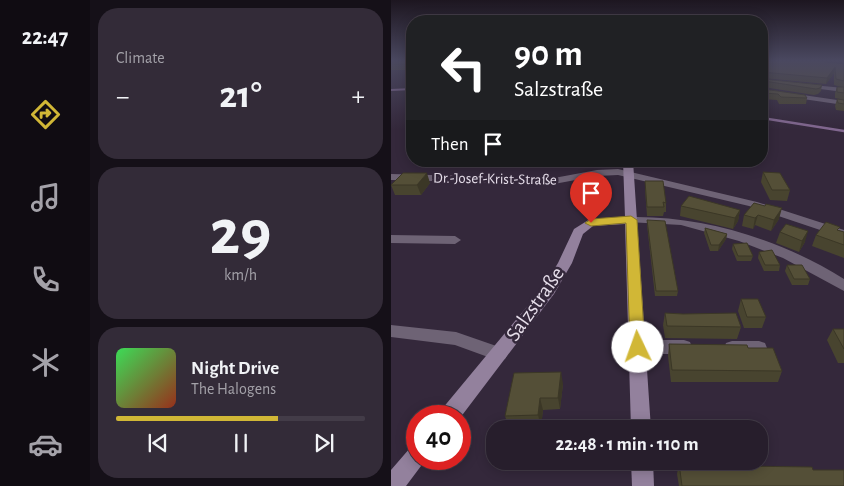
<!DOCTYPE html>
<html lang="en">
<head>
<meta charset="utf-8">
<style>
  body { margin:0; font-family:"Alegreya Sans",sans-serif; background:#332b38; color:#f1f3f6; height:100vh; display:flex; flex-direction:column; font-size:19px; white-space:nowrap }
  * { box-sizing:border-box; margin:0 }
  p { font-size:16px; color:#a4a2a9 }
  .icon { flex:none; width:28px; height:28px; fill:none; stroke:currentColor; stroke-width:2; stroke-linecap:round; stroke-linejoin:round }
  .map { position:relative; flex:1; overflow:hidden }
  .sheet { display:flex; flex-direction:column; gap:8px; padding:8px; background:#151018; width:301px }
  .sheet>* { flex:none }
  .guide { position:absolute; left:15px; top:15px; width:362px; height:152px; border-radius:20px; box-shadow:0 2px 12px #0003,0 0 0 1px #433c48; background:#202124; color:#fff; overflow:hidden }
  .speed { position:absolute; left:15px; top:405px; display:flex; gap:10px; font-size:25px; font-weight:700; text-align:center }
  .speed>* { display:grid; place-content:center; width:65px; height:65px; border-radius:50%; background:#271e2c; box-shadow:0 2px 12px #0003,0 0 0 1px #433c48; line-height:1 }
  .speed .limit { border:8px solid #d22; background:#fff; color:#111 }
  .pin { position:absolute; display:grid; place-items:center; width:42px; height:42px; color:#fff; margin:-51px -21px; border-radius:50% 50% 50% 0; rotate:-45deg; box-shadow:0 0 5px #0007 }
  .pin .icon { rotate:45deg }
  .me { position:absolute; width:55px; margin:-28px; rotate:357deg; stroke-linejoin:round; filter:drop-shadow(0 0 4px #0008) }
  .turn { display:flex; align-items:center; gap:18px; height:105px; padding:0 25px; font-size:22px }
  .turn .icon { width:65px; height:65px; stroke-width:2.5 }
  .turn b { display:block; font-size:35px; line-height:42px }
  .then { display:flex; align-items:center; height:48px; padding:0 25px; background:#0003; gap:10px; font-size:19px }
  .big { font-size:38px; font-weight:700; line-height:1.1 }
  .sheet .widget { flex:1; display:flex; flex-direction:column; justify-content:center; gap:8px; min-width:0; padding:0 18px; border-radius:20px; background:#332b38 }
  .sheet .dial { align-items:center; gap:0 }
  .dial b { font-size:65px; line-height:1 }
  .song { display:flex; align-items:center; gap:15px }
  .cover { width:60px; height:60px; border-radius:8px; background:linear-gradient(135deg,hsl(130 70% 55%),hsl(10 70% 35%)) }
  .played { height:5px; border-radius:2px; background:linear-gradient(90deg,#d1b736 65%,#433c48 65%) }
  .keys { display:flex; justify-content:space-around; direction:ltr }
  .heat { display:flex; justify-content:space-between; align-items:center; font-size:28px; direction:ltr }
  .trip { position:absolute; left:95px; top:420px; width:282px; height:50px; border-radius:20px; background:#271e2c; box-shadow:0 2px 12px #0003,0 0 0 1px #433c48; font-weight:700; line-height:50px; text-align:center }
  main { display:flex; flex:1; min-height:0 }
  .dock { display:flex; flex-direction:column; width:90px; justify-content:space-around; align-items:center; background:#100c12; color:#a4a2a9 }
  .dock .icon { width:35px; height:35px }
  .dock .active { color:#d1b736 }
  .dock b { font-size:22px; color:#f1f3f6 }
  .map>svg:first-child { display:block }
</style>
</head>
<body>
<main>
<nav class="dock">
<b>22:47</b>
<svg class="icon active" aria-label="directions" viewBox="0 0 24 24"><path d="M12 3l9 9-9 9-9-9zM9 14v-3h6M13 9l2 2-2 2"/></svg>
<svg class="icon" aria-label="music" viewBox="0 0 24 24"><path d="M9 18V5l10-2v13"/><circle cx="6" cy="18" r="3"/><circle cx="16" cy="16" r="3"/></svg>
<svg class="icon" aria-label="phone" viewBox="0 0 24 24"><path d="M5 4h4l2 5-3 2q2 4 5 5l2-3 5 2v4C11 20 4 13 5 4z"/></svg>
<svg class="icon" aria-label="climate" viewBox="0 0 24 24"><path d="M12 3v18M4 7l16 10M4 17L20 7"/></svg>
<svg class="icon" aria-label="car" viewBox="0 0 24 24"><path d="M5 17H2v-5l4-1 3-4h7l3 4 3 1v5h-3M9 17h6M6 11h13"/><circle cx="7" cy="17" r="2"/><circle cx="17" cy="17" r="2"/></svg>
</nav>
<section class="sheet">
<div class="widget"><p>Climate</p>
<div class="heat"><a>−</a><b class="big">21°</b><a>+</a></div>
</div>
<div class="widget dial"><b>29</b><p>km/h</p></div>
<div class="widget">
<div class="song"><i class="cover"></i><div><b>Night Drive</b><p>The Halogens</p></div></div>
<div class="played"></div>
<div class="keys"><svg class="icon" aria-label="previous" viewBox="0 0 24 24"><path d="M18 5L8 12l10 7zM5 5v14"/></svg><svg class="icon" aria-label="pause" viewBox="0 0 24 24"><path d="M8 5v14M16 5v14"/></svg><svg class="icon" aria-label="next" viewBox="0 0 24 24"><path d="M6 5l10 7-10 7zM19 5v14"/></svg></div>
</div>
</section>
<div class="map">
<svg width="453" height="486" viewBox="0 0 453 486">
  <rect width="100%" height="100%" fill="#34283b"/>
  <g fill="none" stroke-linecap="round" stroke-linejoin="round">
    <path stroke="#81678f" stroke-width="2" d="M0 90 21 89"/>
    <path stroke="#81678f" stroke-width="2.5" d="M371 118 453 131"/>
    <g fill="#6e6375" fill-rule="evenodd">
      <path d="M411 84 453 88V92L413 87Z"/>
      <path d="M371 89 453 101V105L371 93Z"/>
      <path d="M227 169 366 202 453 230V238L358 206 227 175 206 176 163 184 0 180V174L163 178 206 170Z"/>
      <path d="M241 217C314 216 391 240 453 279V291L392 258 348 241 290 225 237 222 235 220Z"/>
      <path d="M0 235 64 236 70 240 64 244 0 243Z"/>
      <path d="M0 325 65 332 114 349 117 354 114 359 108 361 64 345 0 337Z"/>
      <path d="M247 340H293L299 342 301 347 299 352 293 354H247L241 352 239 347 241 342Z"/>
      <path d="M341 341H368L374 343 376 348 374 353C363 357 346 357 335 353L333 348 335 343Z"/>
    </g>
    <g fill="#93819d" fill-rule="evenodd">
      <path d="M232 161H242L260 429H240L234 224 202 226 192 234 181 263 163 294 69 418 48 416 51 409 153 286 167 263 183 229 199 219 234 217Z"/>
      <path d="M26 444V459H35L33 462 15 486H0V470L19 448Z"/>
      <path d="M240 461H262L263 486H241Z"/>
    </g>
  </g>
  <g fill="#48442f">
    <path d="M21 61V68L18 70H0V62Z"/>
    <path d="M371 61 453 64V111L445 110 444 106 446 99H449L444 98V93L446 87H451L443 85V73L435 84 372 78V79L431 85 430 91 427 94 423 95 372 87V89L416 98 415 104H388L386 100 371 99Z"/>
    <path d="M372 172 399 190 396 201 379 200 370 182Z"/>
    <path d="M254 181 275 203V212H273L272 216H256L254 189Z"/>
    <path d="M39 183 30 195H4L0 185Z"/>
    <path d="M363 203 388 219 380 231 364 225 362 229 351 226 353 215Z"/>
    <path d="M290 206 349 210 347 221 342 229 289 216Z"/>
    <path d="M256 220 287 291 286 296H264L256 225Z"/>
    <path d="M314 228 336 234 335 239 327 251H319L313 233Z"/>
    <path d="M447 230 453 232V258L421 246 425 235Z"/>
    <path d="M389 232 414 242 408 252 385 243Z"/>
    <path d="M342 244 362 256 360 261H346L341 249Z"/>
    <path d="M368 252 389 265 388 271H373L367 258Z"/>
    <path d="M396 265 419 279 417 285H401L394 271Z"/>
    <path d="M350 299 375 317 371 328H353L347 311Z"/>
    <path d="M274 313 292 314 350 327 346 339 274 338 272 325Z"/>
    <path d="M442 329H453V363H447L436 340Z"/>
    <path d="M278 344 357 348 391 371 387 382H280L277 356Z"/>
    <path d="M172 384 169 409 152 410 150 427 118 428 114 416Z"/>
    <path d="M288 463 422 470 453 486H288L286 474Z"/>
  </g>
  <g fill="#3b3726">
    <path d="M21 61V68L18 70 17 64Z"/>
    <path d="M444 67 443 73 435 84 436 78Z"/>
    <path d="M36 173 39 183 30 195 26 185Z"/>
    <path d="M391 208 388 219 380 231 383 220Z"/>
    <path d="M349 210 347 221 342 229 344 218Z"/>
    <path d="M367 215 364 225 362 229 364 218Z"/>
    <path d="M417 231 414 242 408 252 411 241Z"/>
    <path d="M336 234 335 239 327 251 328 245Z"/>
    <path d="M170 372 172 384 169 409 167 398Z"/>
    <path d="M149 398 152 410 150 427 147 415Z"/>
  </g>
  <g fill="#544f37" stroke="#3b3726">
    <path d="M21 61 17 64H0V62Z"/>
    <path d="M371 61H429L453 64V81L445 79 444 67 436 78 371 72Z"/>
    <path d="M371 74 372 79 431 85 429 88 425 89 373 81 371 82Z"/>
    <path d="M371 86 372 89 414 95 416 98 390 97 387 94 372 93 371 94Z"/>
    <path d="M446 87H453V93L446 92Z"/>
    <path d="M446 99 453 100V104L447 103Z"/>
    <path d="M372 172 389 173 399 190H381Z"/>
    <path d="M12 173H36L26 185H0Z"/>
    <path d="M254 181H272L275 203 272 202 273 207H256Z"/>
    <path d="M298 196 349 210 344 218 290 206Z"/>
    <path d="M363 203 374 206 375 204 391 208 383 220 367 215 364 218 353 215Z"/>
    <path d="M256 220 274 221 287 291H265Z"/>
    <path d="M435 222 449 227 446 230 453 232V245L425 235Z"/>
    <path d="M395 224 417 231 411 241 389 232Z"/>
    <path d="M314 228 336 234 328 245H320Z"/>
    <path d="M356 243 362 256H347L342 244Z"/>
    <path d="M381 250 389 265H374L368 252Z"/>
    <path d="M396 265H411L419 279H403Z"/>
    <path d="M350 299H367L375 317H356Z"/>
    <path d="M274 313 292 314 345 313 350 327 276 326Z"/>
    <path d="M442 329H453V349Z"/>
    <path d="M278 344 356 345 357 348H382L391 371 281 370Z"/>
    <path d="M170 372 167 398H149L147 415 114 416 123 373Z"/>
    <path d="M288 463H347L348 466 421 467 422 470H453V486H291Z"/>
  </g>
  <linearGradient id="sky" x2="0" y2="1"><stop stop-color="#1d1620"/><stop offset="0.47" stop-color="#4a4860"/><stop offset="1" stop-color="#4a4860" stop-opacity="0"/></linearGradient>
  <rect width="453" height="129" fill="url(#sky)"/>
  <path fill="#d1b736" stroke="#887723" d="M240 216 246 220 254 347 252 351 247 353 241 351 239 347 235 223 200 226 194 223 200 219Z"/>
  <g text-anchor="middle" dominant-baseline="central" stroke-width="5" stroke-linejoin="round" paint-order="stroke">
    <g font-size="15" fill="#e7dfeb" stroke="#34283b">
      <text transform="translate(104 179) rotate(1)">Dr.-Josef-Krist-Straße</text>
    </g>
    <g font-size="21" fill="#e7dfeb" stroke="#34283b">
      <text transform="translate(144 304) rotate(-55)">Salzstraße</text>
    </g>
  </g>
</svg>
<div class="speed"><div class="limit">40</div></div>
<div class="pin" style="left:200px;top:223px;background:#d93025"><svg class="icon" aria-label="arrive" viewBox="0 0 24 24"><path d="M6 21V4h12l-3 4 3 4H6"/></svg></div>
<svg class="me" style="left:247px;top:347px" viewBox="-20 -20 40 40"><circle r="19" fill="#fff"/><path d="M0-13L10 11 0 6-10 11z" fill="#d1b736"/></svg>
<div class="trip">22:48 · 1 min · 110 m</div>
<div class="guide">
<div class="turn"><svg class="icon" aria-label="left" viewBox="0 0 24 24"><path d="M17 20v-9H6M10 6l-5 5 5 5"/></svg><div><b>90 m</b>Salzstraße</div></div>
<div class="then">Then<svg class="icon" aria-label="arrive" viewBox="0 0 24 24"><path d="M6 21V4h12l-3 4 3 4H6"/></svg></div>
</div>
</div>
</main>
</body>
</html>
